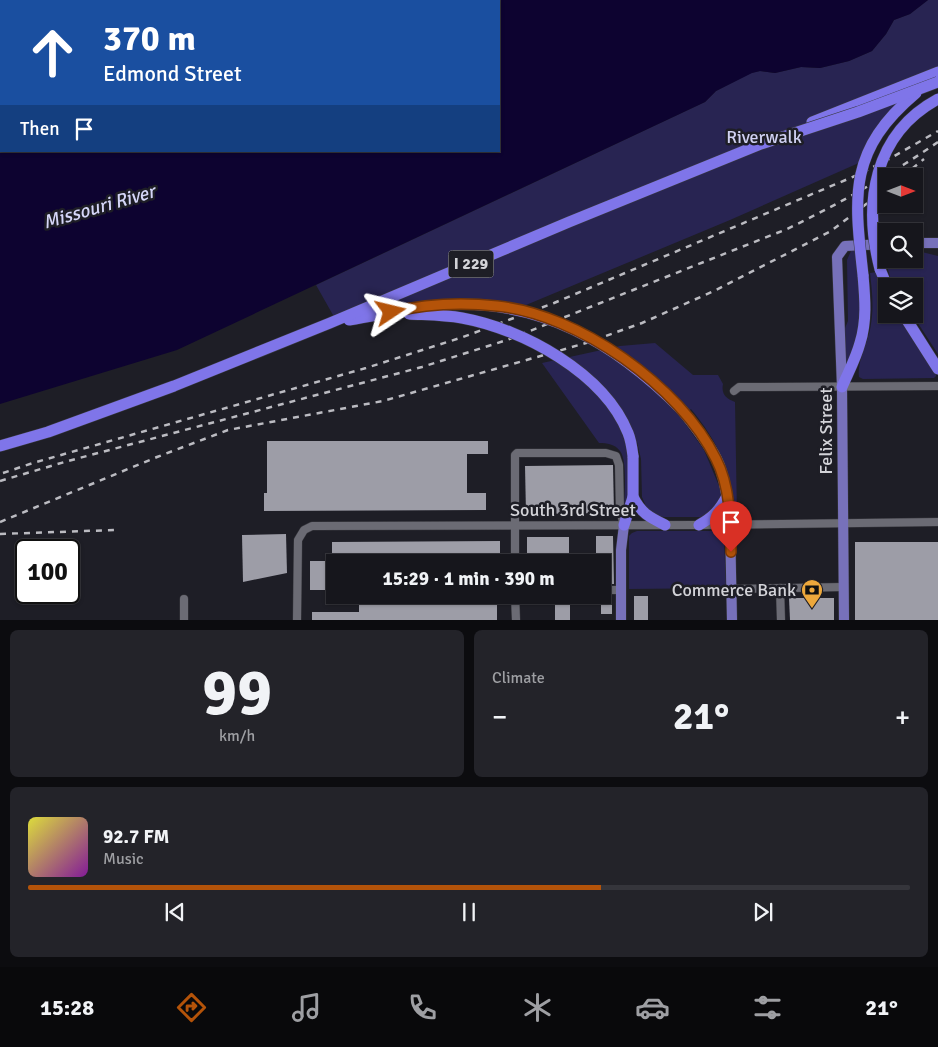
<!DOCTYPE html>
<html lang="en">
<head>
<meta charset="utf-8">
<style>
  body { margin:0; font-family:Signika,sans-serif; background:#232329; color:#f1f3f6; height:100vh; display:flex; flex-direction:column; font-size:19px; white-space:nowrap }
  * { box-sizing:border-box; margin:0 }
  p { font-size:16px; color:#9e9fa3 }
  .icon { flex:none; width:28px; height:28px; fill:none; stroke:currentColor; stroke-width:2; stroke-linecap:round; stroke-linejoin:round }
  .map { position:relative; height:620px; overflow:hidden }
  .details { display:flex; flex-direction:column; gap:10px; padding:10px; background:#0c0c0f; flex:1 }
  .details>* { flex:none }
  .top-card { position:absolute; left:0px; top:0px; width:500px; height:152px; box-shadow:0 1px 4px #0004,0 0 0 1px #35353b; background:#1a4fa0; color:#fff; overflow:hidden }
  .needle { width:32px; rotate:90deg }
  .tools { position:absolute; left:878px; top:168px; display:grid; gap:10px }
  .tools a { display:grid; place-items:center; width:45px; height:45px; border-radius:0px; background:#16161c; box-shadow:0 1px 4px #0004,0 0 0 1px #35353b; font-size:25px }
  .speed { position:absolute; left:15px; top:539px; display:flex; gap:10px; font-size:25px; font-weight:700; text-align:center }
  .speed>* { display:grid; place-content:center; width:65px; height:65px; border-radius:50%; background:#16161c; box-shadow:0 1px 4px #0004,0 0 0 1px #35353b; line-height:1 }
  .speed .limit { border:2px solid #111; border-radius:8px; background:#fff; color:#111 }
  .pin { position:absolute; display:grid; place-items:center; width:42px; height:42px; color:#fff; margin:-51px -21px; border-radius:50% 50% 50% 0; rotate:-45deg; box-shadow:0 0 5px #0007 }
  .pin .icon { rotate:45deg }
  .me { position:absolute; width:55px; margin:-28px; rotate:80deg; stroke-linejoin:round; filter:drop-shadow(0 0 4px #0008) }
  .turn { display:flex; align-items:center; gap:18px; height:105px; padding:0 20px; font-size:22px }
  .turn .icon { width:65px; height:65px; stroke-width:2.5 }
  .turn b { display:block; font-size:35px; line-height:42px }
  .then { display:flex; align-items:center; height:48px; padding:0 20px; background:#0003; gap:10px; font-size:19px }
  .big { font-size:38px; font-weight:700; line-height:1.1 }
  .details .card { flex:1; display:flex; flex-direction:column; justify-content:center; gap:8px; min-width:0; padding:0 18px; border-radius:8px; background:#232329 }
  .details .dial { align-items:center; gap:0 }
  .dial b { font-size:65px; line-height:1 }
  .song { display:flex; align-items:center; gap:15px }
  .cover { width:60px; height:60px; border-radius:8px; background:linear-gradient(135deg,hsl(60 70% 55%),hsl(290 70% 35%)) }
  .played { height:5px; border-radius:2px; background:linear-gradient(90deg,#b45309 65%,#35353b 65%) }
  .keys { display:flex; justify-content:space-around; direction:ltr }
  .heat { display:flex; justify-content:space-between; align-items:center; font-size:28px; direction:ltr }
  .details .tiles { flex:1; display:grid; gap:10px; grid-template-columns:1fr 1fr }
  .card:last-child { grid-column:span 2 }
  .trip { position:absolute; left:326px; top:554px; width:285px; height:50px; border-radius:0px; background:#16161c; box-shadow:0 1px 4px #0004,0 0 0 1px #35353b; font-weight:700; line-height:50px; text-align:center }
  .tab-bar { display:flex; height:80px; justify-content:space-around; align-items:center; background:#09090b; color:#9e9fa3 }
  .tab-bar .icon { width:35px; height:35px }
  .tab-bar .current { color:#b45309 }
  .tab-bar b { font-size:22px; color:#f1f3f6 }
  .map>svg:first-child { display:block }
</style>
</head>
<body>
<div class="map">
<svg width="938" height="620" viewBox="0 0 938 620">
  <rect width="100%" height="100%" fill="#1e1e26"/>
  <g fill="#282452">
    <path d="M0 0H223L1 1 0 69Z"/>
    <path d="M928 0H938V76L918 89 861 162 730 220 526 305 495 302H428L333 315 316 285 705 102 716 91 751 73 760 71 775 73 801 67 820 68 849 61 872 51 886 34 894 20 910 14Z"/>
    <path d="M886 247V259H914V250L938 256V354L912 314H914V286H895L890 277 882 248Z"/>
    <path d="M857 248 861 313 857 336 844 378 843 333 848 321 847 260 851 251Z"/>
    <path d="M877 272 886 293V314H898L936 374V376L934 378 863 379 859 377C857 360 869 341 871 324 874 307 872 290 870 273Z"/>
    <path d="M655 343 693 375H718L723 384C721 394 726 399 735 402L737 516 735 511C730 468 718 442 691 409L681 418 704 450 719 486H721C723 498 714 513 701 517H664L656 516 648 511 642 497 641 459 637 442 630 462 629 496 624 513C624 499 628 461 620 451 615 444 607 443 599 443L542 363 620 346Z"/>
    <path d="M637 531H719L722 533 724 538 726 588 629 589V536L632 533Z"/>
  </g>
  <path fill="#0d0330" d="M223 0H928L910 14 894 20 886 34 872 51 849 61 820 68 801 67 775 73 760 71 752 73 716 91 705 102 177 350 0 404V69L1 68V151H499V1H220Z"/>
  <g fill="#9d9da7">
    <path d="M267 441H488V454H467V493H486V510L264 511V493H267Z"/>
    <path d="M613 465 614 513 526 514 525 466Z"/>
    <path d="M286 534 287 573 243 582 242 535Z"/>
    <path d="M596 536H613L614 584H602V562H596Z"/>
    <rect x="527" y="537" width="42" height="25"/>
    <path d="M500 541V561H465V562H335V590H310V561H332V542Z"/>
    <rect x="855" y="542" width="83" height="78"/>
    <path d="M497 595V620H312V612H359V596Z"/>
    <rect x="634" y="596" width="14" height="24"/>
    <rect x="555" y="597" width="15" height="23"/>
    <path d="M789 598H834V620H790Z"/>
    <rect x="601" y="602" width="11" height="12"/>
  </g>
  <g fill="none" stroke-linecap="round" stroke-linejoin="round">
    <g stroke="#39393f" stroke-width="9">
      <g id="minor">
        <path d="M734 391 739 387H745L938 386"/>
        <path d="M515 562V455L517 453H606L616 456 619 465 620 511 624 525"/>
        <path d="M780 588 781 620"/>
        <path d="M732 589 844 587"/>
        <path d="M602 590H621"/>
        <path d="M515 595 516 620"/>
        <path d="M184 599V620"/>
        <path d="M297 620 298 540 304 530 312 526 699 525 938 522"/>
      </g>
    </g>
    <g stroke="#39393f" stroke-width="11">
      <g id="major">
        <path d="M914 243H938"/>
        <path d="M730 524 732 620"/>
        <path d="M621 620V550L624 525"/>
        <path d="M844 620 842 387 837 257 845 246 886 244"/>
      </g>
    </g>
    <g stroke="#39393f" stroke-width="12">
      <g id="highway">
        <path d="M812 122 938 72"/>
        <path d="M880 269 887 286"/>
        <path d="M903 314 938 369"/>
        <path d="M842 387C848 373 856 358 860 343 867 321 865 298 863 275"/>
        <path d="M682 410C694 425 707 441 716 458 726 478 728 503 730 524"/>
        <path d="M633 497C641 513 649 517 665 525"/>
        <path d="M624 525 633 497V456"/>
        <path d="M699 525C713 517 720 510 727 496"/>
      </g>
    </g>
    <use href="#minor" stroke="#6b6b74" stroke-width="8"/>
    <use href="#major" stroke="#7771ba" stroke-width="10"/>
    <use href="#highway" stroke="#7f75e9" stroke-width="11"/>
    <g stroke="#bbbbc1" stroke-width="2.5" stroke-dasharray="6 6" stroke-linecap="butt">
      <path d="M903 176 924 159"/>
      <path d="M3 473 33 463 366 368 463 337 554 303 855 176 891 158 938 131"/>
      <path d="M0 481 68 461 422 367 507 340 787 229C839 204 890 175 938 142"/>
      <path d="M0 522 157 457 228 430 383 401 586 343 642 323 714 291 831 231 886 189"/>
      <path d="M0 534 115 530"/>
    </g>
    <g stroke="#39393f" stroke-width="12" stroke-linecap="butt">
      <g id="highway-bridge">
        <path d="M880 269C863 204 873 134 938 99"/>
        <path d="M863 275C854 195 848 150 916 93"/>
        <path d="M409 314C427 315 444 315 462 318 523 329 604 373 628 433 631 440 632 448 633 456"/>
        <path d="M349 320C381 315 411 307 443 305 541 298 615 343 682 410"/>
        <path d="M0 446 48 432 174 386 330 323 569 222 761 144 858 112 938 82"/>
      </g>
    </g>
    <use href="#highway-bridge" stroke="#7f75e9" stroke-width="11"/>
  </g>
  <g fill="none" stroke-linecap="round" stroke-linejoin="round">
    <g stroke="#753606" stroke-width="12">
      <path id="route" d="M391 312C425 304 462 302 497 306 578 314 680 386 716 459 730 486 731 522 731 552"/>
    </g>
    <use href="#route" stroke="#b45309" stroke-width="9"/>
  </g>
  <defs>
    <g id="bank-pin" transform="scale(1.125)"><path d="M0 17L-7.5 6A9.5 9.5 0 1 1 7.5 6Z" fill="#eda83c" stroke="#1e1e26"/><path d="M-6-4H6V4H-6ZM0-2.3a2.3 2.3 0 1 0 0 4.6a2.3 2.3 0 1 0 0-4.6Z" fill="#111"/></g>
  </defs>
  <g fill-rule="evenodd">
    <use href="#bank-pin" x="812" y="590"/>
  </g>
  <g text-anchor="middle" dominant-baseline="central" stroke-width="5" stroke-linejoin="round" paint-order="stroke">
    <rect fill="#1e1e26" stroke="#9d9da3" stroke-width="1" x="448.5" y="250.5" width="45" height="27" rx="4"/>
    <g font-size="16" font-weight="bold" fill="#d3d3d8">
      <text x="471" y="264">I 229</text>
    </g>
    <g font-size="18" fill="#d0d1f2" stroke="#1e1e26">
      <text x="764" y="137">Riverwalk</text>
    </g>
    <g font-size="18" fill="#d3d3d8" stroke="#1e1e26">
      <text transform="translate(826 431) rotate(-90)">Felix Street</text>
      <text x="573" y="510">South 3rd Street</text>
    </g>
    <g font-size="18" fill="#d3d3d8" stroke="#1e1e26" text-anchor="end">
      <text x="796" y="590">Commerce Bank</text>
    </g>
    <g font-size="19" font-style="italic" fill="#d5d6f8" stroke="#1e1e26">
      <text transform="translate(99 207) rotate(-16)">Missouri River</text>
    </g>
  </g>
</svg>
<div class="tools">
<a><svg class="needle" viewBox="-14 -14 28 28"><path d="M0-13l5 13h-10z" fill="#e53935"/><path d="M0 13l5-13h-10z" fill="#9e9fa3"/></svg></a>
<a><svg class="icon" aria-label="search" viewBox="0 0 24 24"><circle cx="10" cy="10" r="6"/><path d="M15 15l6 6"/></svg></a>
<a><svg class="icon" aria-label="layers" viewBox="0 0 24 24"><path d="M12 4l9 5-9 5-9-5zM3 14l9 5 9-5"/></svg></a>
</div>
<div class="speed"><div class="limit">100</div></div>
<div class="pin" style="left:731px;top:552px;background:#d93025"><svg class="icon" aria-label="arrive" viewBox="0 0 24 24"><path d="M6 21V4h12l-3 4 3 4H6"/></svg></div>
<svg class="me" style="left:391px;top:312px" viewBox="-20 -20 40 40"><path d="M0-17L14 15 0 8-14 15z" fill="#b45309" stroke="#fff" stroke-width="4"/></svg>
<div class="trip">15:29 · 1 min · 390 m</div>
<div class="top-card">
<div class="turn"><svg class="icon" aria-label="ahead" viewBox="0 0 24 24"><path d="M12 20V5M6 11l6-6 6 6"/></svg><div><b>370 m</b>Edmond Street</div></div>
<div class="then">Then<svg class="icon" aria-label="arrive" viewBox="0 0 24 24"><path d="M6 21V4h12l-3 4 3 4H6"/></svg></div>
</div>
</div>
<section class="details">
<div class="tiles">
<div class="card dial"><b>99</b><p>km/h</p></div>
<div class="card"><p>Climate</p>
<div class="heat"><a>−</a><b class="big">21°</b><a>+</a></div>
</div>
<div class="card">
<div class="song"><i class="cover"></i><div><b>92.7 FM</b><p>Music</p></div></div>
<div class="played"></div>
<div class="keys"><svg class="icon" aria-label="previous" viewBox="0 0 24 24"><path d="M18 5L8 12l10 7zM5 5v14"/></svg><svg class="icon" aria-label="pause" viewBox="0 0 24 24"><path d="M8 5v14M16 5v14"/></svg><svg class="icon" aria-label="next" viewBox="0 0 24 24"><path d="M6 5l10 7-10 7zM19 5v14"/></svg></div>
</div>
</div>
</section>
<nav class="tab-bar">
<b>15:28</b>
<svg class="icon current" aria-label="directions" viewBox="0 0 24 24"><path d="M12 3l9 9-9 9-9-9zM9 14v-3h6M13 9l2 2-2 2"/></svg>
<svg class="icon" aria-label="music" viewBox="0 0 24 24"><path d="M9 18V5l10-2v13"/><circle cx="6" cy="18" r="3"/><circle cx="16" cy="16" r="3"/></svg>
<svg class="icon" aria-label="phone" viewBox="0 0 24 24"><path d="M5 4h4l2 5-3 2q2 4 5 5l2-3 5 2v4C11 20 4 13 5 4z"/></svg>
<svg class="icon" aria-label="climate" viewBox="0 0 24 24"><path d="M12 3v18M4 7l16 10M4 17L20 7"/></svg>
<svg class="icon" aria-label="car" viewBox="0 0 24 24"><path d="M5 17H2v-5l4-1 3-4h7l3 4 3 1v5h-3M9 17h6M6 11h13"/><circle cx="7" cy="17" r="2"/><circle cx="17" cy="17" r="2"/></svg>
<svg class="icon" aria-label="filters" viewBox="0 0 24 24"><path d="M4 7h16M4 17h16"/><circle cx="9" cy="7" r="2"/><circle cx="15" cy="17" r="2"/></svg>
<b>21°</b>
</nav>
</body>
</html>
